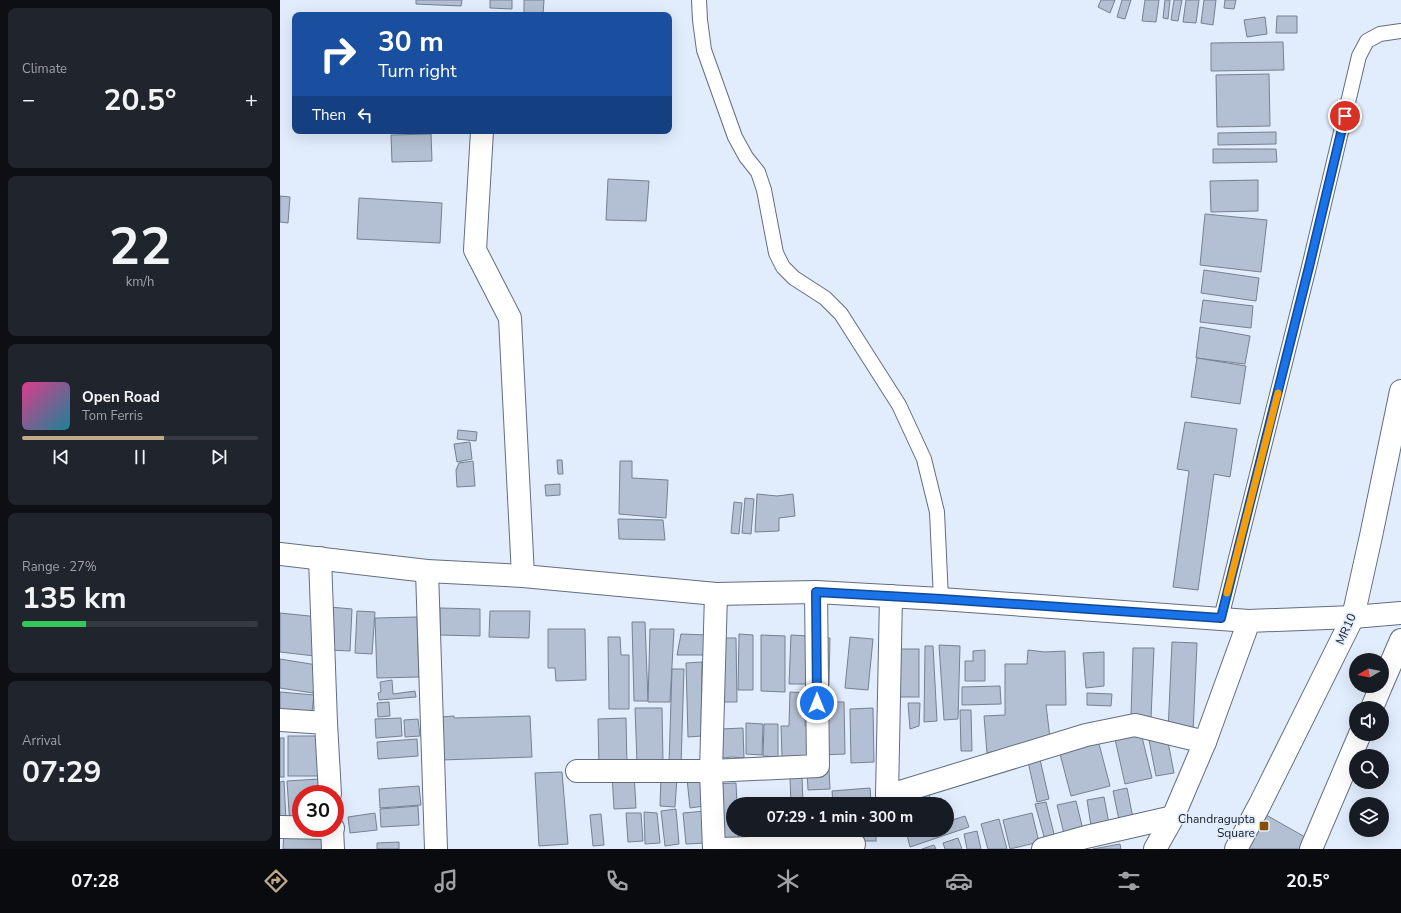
<!DOCTYPE html>
<html lang="en">
<head>
<meta charset="utf-8">
<style>
  body { margin:0; font-family:"Nunito Sans",sans-serif; background:#20242c; color:#f1f3f6; height:100vh; display:flex; flex-direction:column; font-size:15px; white-space:nowrap }
  * { box-sizing:border-box; margin:0 }
  p { font-size:13px; color:#9ea1a6 }
  .icon { flex:none; width:22px; height:22px; fill:none; stroke:currentColor; stroke-width:2; stroke-linecap:round; stroke-linejoin:round }
  .map { position:relative; flex:1; overflow:hidden }
  .details { display:flex; flex-direction:column; gap:8px; padding:8px; background:#0d0f14; width:280px }
  .details>* { flex:none }
  .top-card { position:absolute; left:12px; top:12px; width:380px; height:122px; border-radius:8px; box-shadow:0 4px 16px #0002; background:#1a4fa0; color:#fff; overflow:hidden }
  .needle { width:26px; rotate:260deg }
  .tools { position:absolute; left:1069px; top:653px; display:grid; gap:8px }
  .tools a { display:grid; place-items:center; width:40px; height:40px; border-radius:50%; background:#171b24; box-shadow:0 4px 16px #0002; font-size:20px }
  .speed { position:absolute; left:12px; top:785px; display:flex; gap:8px; font-size:20px; font-weight:700; text-align:center }
  .speed>* { display:grid; place-content:center; width:52px; height:52px; border-radius:50%; background:#171b24; box-shadow:0 4px 16px #0002; line-height:1 }
  .speed .limit { border:6px solid #d22; background:#fff; color:#111 }
  .pin { position:absolute; display:grid; place-items:center; width:34px; height:34px; color:#fff; margin:-17px; border:2px solid #fff; border-radius:50%; box-shadow:0 1px 4px #0007 }
  .me { position:absolute; width:44px; margin:-22px; rotate:0deg; stroke-linejoin:round; filter:drop-shadow(0 0 3px #0008) }
  .turn { display:flex; align-items:center; gap:14px; height:84px; padding:0 20px; font-size:18px }
  .turn .icon { width:52px; height:52px; stroke-width:2.5 }
  .turn b { display:block; font-size:28px; line-height:34px }
  .then { display:flex; align-items:center; height:38px; padding:0 20px; background:#0003; gap:8px; font-size:15px }
  .big { font-size:30px; font-weight:700; line-height:1.1 }
  .details .tile { flex:1; display:flex; flex-direction:column; justify-content:center; gap:6px; min-width:0; padding:0 14px; border-radius:8px; background:#20242c }
  .details .dial { align-items:center; gap:0 }
  .dial b { font-size:52px; line-height:1 }
  .song { display:flex; align-items:center; gap:12px }
  .cover { width:48px; height:48px; border-radius:6px; background:linear-gradient(135deg,hsl(330 70% 55%),hsl(190 70% 35%)) }
  .played { height:4px; border-radius:2px; background:linear-gradient(90deg,#c1a988 60%,#363941 60%) }
  .keys { display:flex; justify-content:space-around; direction:ltr }
  .heat { display:flex; justify-content:space-between; align-items:center; font-size:22px; direction:ltr }
  .charge { height:6px; border-radius:3px; background:linear-gradient(90deg,#34c759 27%,#363941 0) }
  .trip { position:absolute; left:446px; top:797px; width:228px; height:40px; border-radius:20px; background:#171b24; box-shadow:0 4px 16px #0002; font-weight:700; line-height:40px; text-align:center }
  .menu { display:flex; height:64px; justify-content:space-around; align-items:center; background:#090b0e; color:#9ea1a6 }
  .menu .icon { width:28px; height:28px }
  .menu .active { color:#c1a988 }
  .menu b { font-size:18px; color:#f1f3f6 }
  main { display:flex; flex:1; min-height:0 }
  .map>svg:first-child { display:block }
</style>
</head>
<body>
<main>
<section class="details">
<div class="tile"><p>Climate</p>
<div class="heat"><a>−</a><b class="big">20.5°</b><a>+</a></div>
</div>
<div class="tile dial"><b>22</b><p>km/h</p></div>
<div class="tile">
<div class="song"><i class="cover"></i><div><b>Open Road</b><p>Tom Ferris</p></div></div>
<div class="played"></div>
<div class="keys"><svg class="icon" aria-label="previous" viewBox="0 0 24 24"><path d="M18 5L8 12l10 7zM5 5v14"/></svg><svg class="icon" aria-label="pause" viewBox="0 0 24 24"><path d="M8 5v14M16 5v14"/></svg><svg class="icon" aria-label="next" viewBox="0 0 24 24"><path d="M6 5l10 7-10 7zM19 5v14"/></svg></div>
</div>
<div class="tile"><p>Range · 27%</p><b class="big">135 km</b><div class="charge"></div></div>
<div class="tile"><p>Arrival</p><b class="big">07:29</b></div>
</section>
<div class="map">
<svg width="1121" height="849" viewBox="0 0 1121 849">
  <rect width="100%" height="100%" fill="#e1ecfc"/>
  <g fill="#b3c0d3" stroke="#748192">
    <path d="M136 0H182L181 6 136 4Z"/>
    <path d="M210 0H232V9L210 8Z"/>
    <path d="M244 0H264L263 15H244Z"/>
    <path d="M821 0H835L830 13 818 7Z"/>
    <path d="M842 0H851L845 19 837 17Z"/>
    <path d="M865 0H879L876 22 862 21Z"/>
    <path d="M885 0H890L888 19 883 18Z"/>
    <path d="M894 0H902L898 21 891 20Z"/>
    <path d="M906 0H919L916 23 903 22Z"/>
    <path d="M924 0H936L933 25 921 23Z"/>
    <path d="M945 0H956L954 9 944 8Z"/>
    <path d="M207 13H231L230 15H207Z"/>
    <path d="M997 16H1017V33H996Z"/>
    <path d="M985 17 987 34 967 37 964 20Z"/>
    <path d="M1003 42 1004 70 931 71V43Z"/>
    <path d="M989 74 990 126 937 127 936 75Z"/>
    <path d="M996 132V144L938 145V133Z"/>
    <path d="M151 134 152 161 112 162 111 135Z"/>
    <path d="M933 149H996L997 162 933 163Z"/>
    <path d="M328 179 369 181 366 221 326 220Z"/>
    <path d="M978 180V211L931 212 930 181Z"/>
    <path d="M0 196 10 197 8 223 0 222Z"/>
    <path d="M79 198 162 203 160 243 77 239Z"/>
    <path d="M925 214 987 220 981 272 920 265Z"/>
    <path d="M924 270 979 278 976 301 921 293Z"/>
    <path d="M923 300 973 306 971 328 920 322Z"/>
    <path d="M920 327 970 336 965 364 916 358Z"/>
    <path d="M917 358 966 366 960 404 911 397Z"/>
    <path d="M905 422 957 429 950 477 934 474 918 590 893 587 909 471 897 469Z"/>
    <path d="M178 430 197 432 196 441 177 439Z"/>
    <path d="M190 442 192 459 177 462 174 444Z"/>
    <path d="M277 460H282L283 474H278Z"/>
    <path d="M193 461 195 486 177 487 176 470 179 463Z"/>
    <path d="M340 461H352V478L388 480 386 518 339 514Z"/>
    <path d="M280 484V495L266 496 265 485Z"/>
    <path d="M477 494 497 496 513 494 515 516 499 518V531L475 532Z"/>
    <path d="M465 498 474 499 471 534 462 533Z"/>
    <path d="M454 502 462 503 459 534 451 533Z"/>
    <path d="M338 519 383 520 385 540 339 539Z"/>
    <path d="M50 607 72 609 70 651 48 650Z"/>
    <path d="M160 608 200 609V636L160 635Z"/>
    <path d="M77 611 95 612 92 654 75 653Z"/>
    <path d="M210 611H250L249 638 209 637Z"/>
    <path d="M0 613 39 617 35 656 0 652Z"/>
    <path d="M137 617 139 677 97 678 95 618Z"/>
    <path d="M352 622H365L368 701H354Z"/>
    <path d="M268 629H305L306 680 276 681 275 668H268Z"/>
    <path d="M370 629H394L390 702H368Z"/>
    <path d="M401 634 427 635V655H397Z"/>
    <path d="M459 634 473 635V690H458Z"/>
    <path d="M481 635 505 636V692L481 691Z"/>
    <path d="M511 635 529 636 527 684H509Z"/>
    <path d="M328 637H340L341 655H349V709H329Z"/>
    <path d="M570 637 593 639 588 690 565 688Z"/>
    <path d="M436 638H456L457 702H437Z"/>
    <path d="M543 638H550L549 685 542 684Z"/>
    <path d="M892 642 917 643 913 733 888 732Z"/>
    <path d="M659 645 680 646 678 719 664 720Z"/>
    <path d="M645 646H653L657 721 644 722Z"/>
    <path d="M853 648H874L871 718 851 717Z"/>
    <rect x="615" y="649" width="24" height="48"/>
    <path d="M705 650V681H685V661H693V651Z"/>
    <path d="M748 650 765 652 785 651 786 705H766L770 738 707 753 704 716 725 715V664H747Z"/>
    <path d="M824 652V686L806 688 803 653Z"/>
    <path d="M0 659 37 665 33 693 0 688Z"/>
    <path d="M422 662 421 736 408 737 406 663Z"/>
    <path d="M392 669H404L401 765 389 764Z"/>
    <path d="M112 680 113 694 135 691 136 697 99 700 98 693 101 692 100 682Z"/>
    <path d="M720 686 721 704 682 705V687Z"/>
    <path d="M0 692 34 695 31 720 0 717Z"/>
    <path d="M510 692 526 693 525 726H534L535 757H502L501 726H509Z"/>
    <path d="M807 693 832 694 831 706 807 705Z"/>
    <path d="M109 702 110 716 98 717 97 703Z"/>
    <path d="M539 702H564L565 754 540 755Z"/>
    <path d="M628 703H640L639 726 630 729Z"/>
    <path d="M355 708H382L383 763H357Z"/>
    <path d="M593 708 594 762 571 763 570 709Z"/>
    <path d="M680 710H691L692 751H681Z"/>
    <path d="M174 716V718L250 716 252 757 161 760V717Z"/>
    <path d="M121 718 122 736 96 738 95 719Z"/>
    <path d="M346 718 347 766H319L318 719Z"/>
    <path d="M138 719 140 736 125 737 124 720Z"/>
    <path d="M466 723 483 724 482 755 466 754Z"/>
    <path d="M484 724H498V757L483 756Z"/>
    <path d="M463 728 464 758 452 757 442 758 441 729Z"/>
    <path d="M861 733 872 778 845 784 835 739Z"/>
    <rect x="8" y="736" width="31" height="40"/>
    <path d="M887 737 894 773 876 776 869 740Z"/>
    <rect x="0" y="738" width="4" height="39"/>
    <path d="M137 739 138 756 98 759 97 742Z"/>
    <path d="M818 740 830 786 791 796 779 750Z"/>
    <path d="M759 755 769 799 757 802 747 757Z"/>
    <path d="M549 768 550 789 528 790 527 769Z"/>
    <path d="M282 772 288 844 259 846 255 773Z"/>
    <path d="M354 773 356 808 334 809 332 774Z"/>
    <path d="M381 776 397 777 395 807 380 806Z"/>
    <path d="M522 776 523 804H511L510 777Z"/>
    <path d="M422 778 424 806 410 808 407 779Z"/>
    <path d="M40 779 41 794H21V825L10 826 7 781Z"/>
    <path d="M4 781 6 821 0 822V782Z"/>
    <path d="M456 783 457 804H453V830H458L459 844 436 845 432 784Z"/>
    <path d="M139 786 141 805 100 808 99 789Z"/>
    <path d="M590 788 591 802 553 804 552 791Z"/>
    <path d="M847 788 853 818 839 820 833 791Z"/>
    <path d="M649 794 651 801 661 798 663 804H641H642L641 796Z"/>
    <path d="M824 797 830 829 812 832 807 800Z"/>
    <path d="M796 801 804 834 785 838 777 805Z"/>
    <path d="M766 802 775 838 765 840 755 804Z"/>
    <path d="M138 806 139 825 101 827 100 809Z"/>
    <path d="M972 807 1025 837 1029 849H949Z"/>
    <path d="M396 809 399 844 385 846 381 811Z"/>
    <path d="M425 811 426 843 406 844 403 813Z"/>
    <path d="M364 812 377 813 380 843 365 844Z"/>
    <path d="M95 813 97 830 70 833 68 817Z"/>
    <path d="M346 813H361L363 841 348 842Z"/>
    <path d="M752 813 759 842 730 849 723 820Z"/>
    <path d="M321 814 324 845 313 846 310 815Z"/>
    <path d="M667 815 669 821 685 816 689 827 630 847 627 835 640 830H667Z"/>
    <path d="M719 819 727 849H708L701 824Z"/>
    <rect x="463" y="830" width="17" height="7"/>
    <path d="M486 830H507V832L486 835Z"/>
    <rect x="573" y="830" width="23" height="11"/>
    <path d="M697 831 701 849H687L684 834Z"/>
    <path d="M4 832 44 833 43 849H3Z"/>
    <path d="M678 838 682 849H665L663 843Z"/>
    <path d="M119 842V849H97V843Z"/>
    <path d="M840 844 841 849H813Z"/>
    <path d="M654 845 656 849H642Z"/>
  </g>
  <g fill="none" stroke-linecap="round" stroke-linejoin="round">
    <g stroke="#626e7f" stroke-width="16">
      <g id="service">
        <path d="M419 0 420 20 424 50 455 137 466 157 478 172 484 190 496 253 503 267 514 278 545 298 561 314 619 405 644 459 657 512 661 599"/>
        <path d="M941 618 1029 267 1079 56 1087 41 1100 34 1121 31"/>
      </g>
    </g>
    <g stroke="#626e7f" stroke-width="24">
      <g id="minor">
        <path d="M202 131 195 250 230 318 243 576"/>
        <path d="M0 554 147 571 243 576 436 594 536 592 661 599 969 621"/>
        <path d="M40 558 46 723"/>
        <path d="M147 571 156 849"/>
        <path d="M611 596 607 796 806 735 855 725 925 742"/>
        <path d="M0 720 46 723 50 794"/>
        <path d="M297 771H431L538 766 536 592"/>
        <path d="M0 827 53 828"/>
        <path d="M52 828 53 849"/>
        <path d="M434 849 431 771 436 594"/>
        <path d="M442 849 574 844"/>
        <path d="M763 849 806 837 893 817"/>
      </g>
    </g>
    <g stroke="#626e7f" stroke-width="24">
      <path id="tertiary" d="M875 849 893 817 925 742 969 621 1073 617 1121 613"/>
    </g>
    <g stroke="#626e7f" stroke-width="24">
      <g id="primary">
        <path d="M1102 684 1121 640"/>
        <path d="M1092 708 1101 686"/>
        <path d="M956 849 980 804 1073 617 1091 536 1121 391"/>
        <path d="M1031 849 1080 734"/>
      </g>
    </g>
    <use href="#service" stroke="#fff" stroke-width="14"/>
    <use href="#minor" stroke="#fff" stroke-width="22"/>
    <use href="#tertiary" stroke="#fff" stroke-width="22"/>
    <use href="#primary" stroke="#fff" stroke-width="22"/>
  </g>
  <g fill="none" stroke-linecap="round" stroke-linejoin="round">
    <g stroke="#114b97" stroke-width="10">
      <path id="route" d="M537 703 536 592 661 599 941 618 1029 267 1065 116"/>
    </g>
    <use href="#route" stroke="#1a73e8" stroke-width="7"/>
    <path stroke="#f59e0b" stroke-width="7" d="M947 593 998 393"/>
  </g>
  <rect fill="#874e01" stroke="#e1ecfc" stroke-width="1.5" x="979" y="821" width="10" height="10" rx="2"/>
  <g text-anchor="middle" dominant-baseline="central" stroke-width="3.5" stroke-linejoin="round" paint-order="stroke">
    <g font-size="12" fill="#171c22" stroke="#e1ecfc">
      <text transform="translate(1066 629) rotate(-66)">MR10</text>
    </g>
    <g font-size="12" fill="#171c22" stroke="#e1ecfc" text-anchor="end">
      <text x="975" y="819">Chandragupta<tspan x="975" dy="14">Square</tspan></text>
    </g>
  </g>
</svg>
<div class="tools">
<a><svg class="needle" viewBox="-14 -14 28 28"><path d="M0-13l5 13h-10z" fill="#e53935"/><path d="M0 13l5-13h-10z" fill="#9ea1a6"/></svg></a>
<a><svg class="icon" aria-label="sound" viewBox="0 0 24 24"><path d="M4 9h4l5-4v14l-5-4H4zM17 9q2 3 0 6"/></svg></a>
<a><svg class="icon" aria-label="search" viewBox="0 0 24 24"><circle cx="10" cy="10" r="6"/><path d="M15 15l6 6"/></svg></a>
<a><svg class="icon" aria-label="layers" viewBox="0 0 24 24"><path d="M12 4l9 5-9 5-9-5zM3 14l9 5 9-5"/></svg></a>
</div>
<div class="speed"><div class="limit">30</div></div>
<div class="pin" style="left:1065px;top:116px;background:#d93025"><svg class="icon" aria-label="arrive" viewBox="0 0 24 24"><path d="M6 21V4h12l-3 4 3 4H6"/></svg></div>
<svg class="me" style="left:537px;top:703px" viewBox="-20 -20 40 40"><circle r="17" fill="#1a73e8" stroke="#fff" stroke-width="3"/><path d="M0-11L8 9 0 5-8 9z" fill="#fff"/></svg>
<div class="trip">07:29 · 1 min · 300 m</div>
<div class="top-card">
<div class="turn"><svg class="icon" aria-label="right" viewBox="0 0 24 24"><path d="M7 20v-9h11M14 6l5 5-5 5"/></svg><div><b>30 m</b>Turn right</div></div>
<div class="then">Then<svg class="icon" aria-label="left" viewBox="0 0 24 24"><path d="M17 20v-9H6M10 6l-5 5 5 5"/></svg></div>
</div>
</div>
</main>
<nav class="menu">
<b>07:28</b>
<svg class="icon active" aria-label="directions" viewBox="0 0 24 24"><path d="M12 3l9 9-9 9-9-9zM9 14v-3h6M13 9l2 2-2 2"/></svg>
<svg class="icon" aria-label="music" viewBox="0 0 24 24"><path d="M9 18V5l10-2v13"/><circle cx="6" cy="18" r="3"/><circle cx="16" cy="16" r="3"/></svg>
<svg class="icon" aria-label="phone" viewBox="0 0 24 24"><path d="M5 4h4l2 5-3 2q2 4 5 5l2-3 5 2v4C11 20 4 13 5 4z"/></svg>
<svg class="icon" aria-label="climate" viewBox="0 0 24 24"><path d="M12 3v18M4 7l16 10M4 17L20 7"/></svg>
<svg class="icon" aria-label="car" viewBox="0 0 24 24"><path d="M5 17H2v-5l4-1 3-4h7l3 4 3 1v5h-3M9 17h6M6 11h13"/><circle cx="7" cy="17" r="2"/><circle cx="17" cy="17" r="2"/></svg>
<svg class="icon" aria-label="filters" viewBox="0 0 24 24"><path d="M4 7h16M4 17h16"/><circle cx="9" cy="7" r="2"/><circle cx="15" cy="17" r="2"/></svg>
<b>20.5°</b>
</nav>
</body>
</html>
